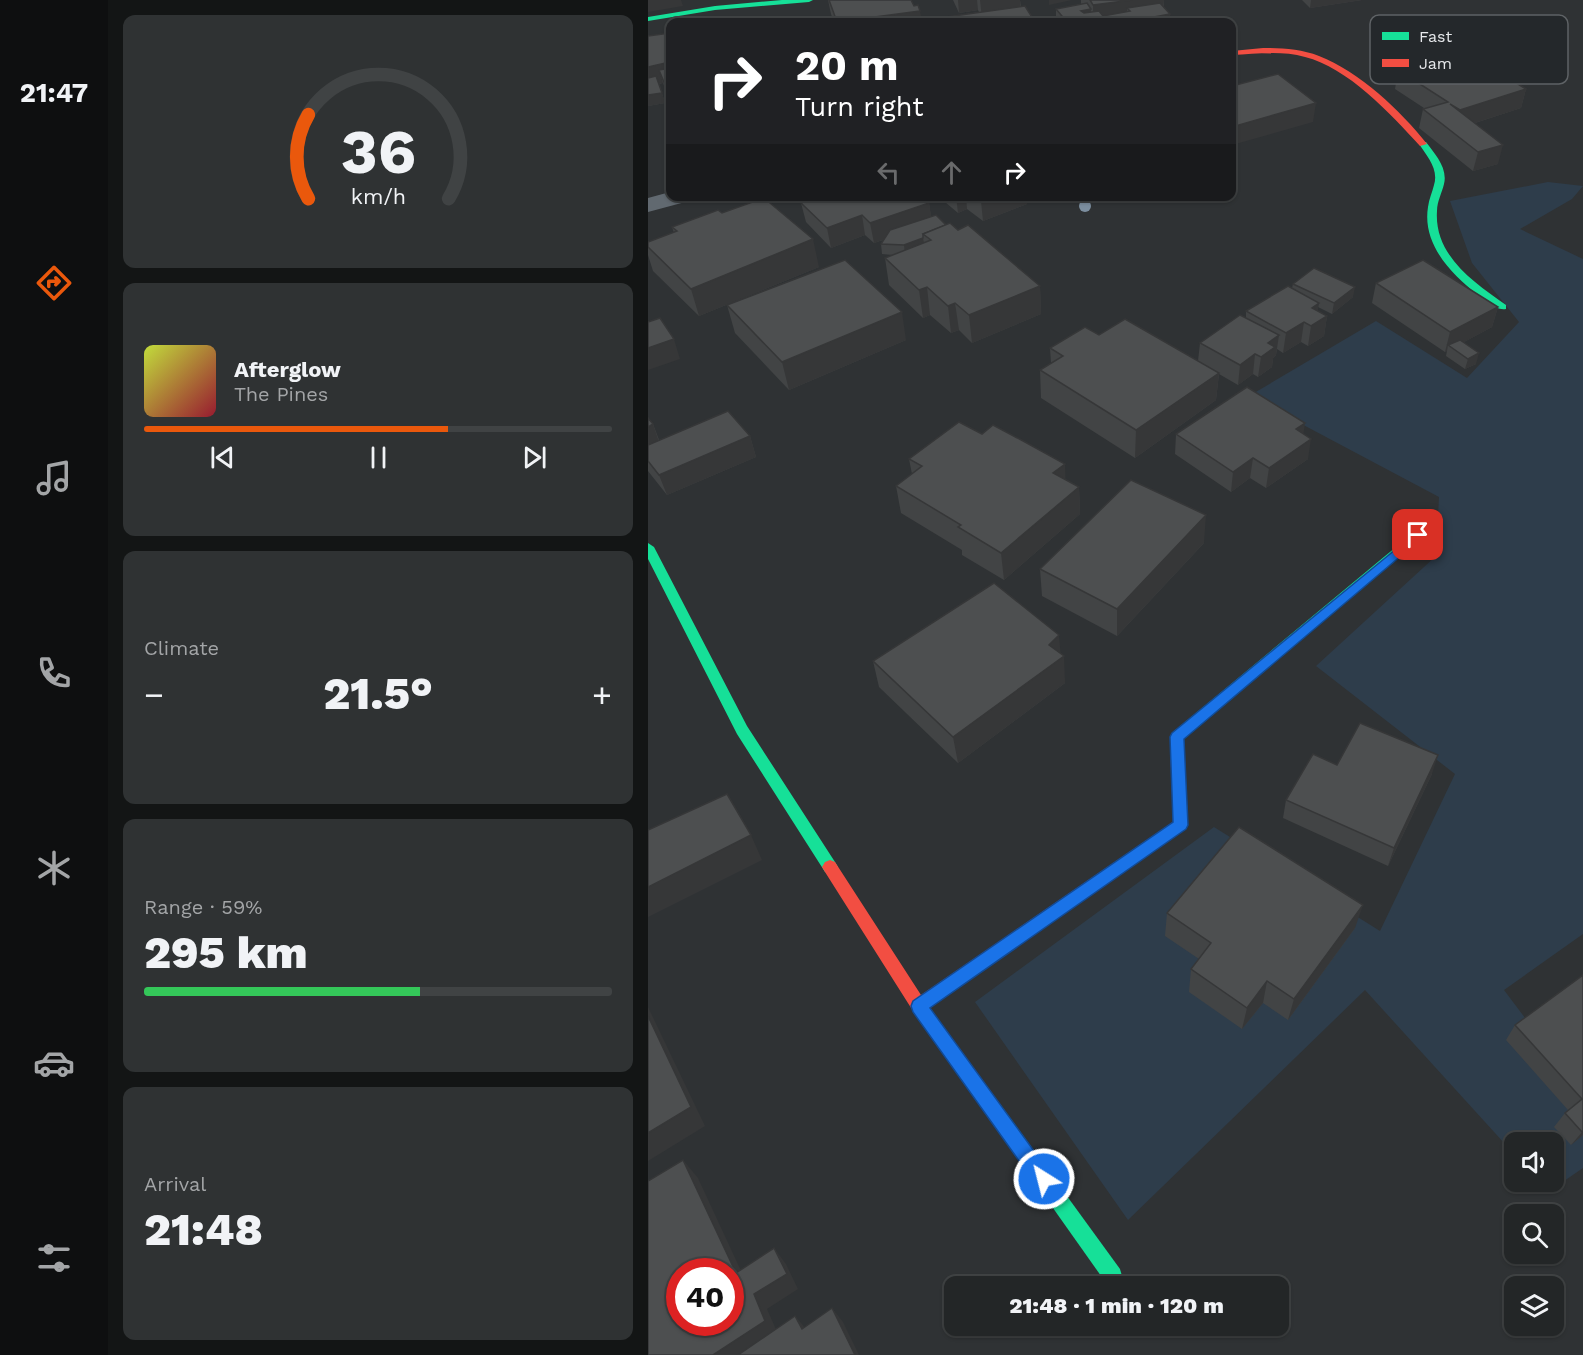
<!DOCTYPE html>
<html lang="en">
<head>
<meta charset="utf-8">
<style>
  body { margin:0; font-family:"Work Sans",sans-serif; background:#2f3233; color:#f1f3f6; height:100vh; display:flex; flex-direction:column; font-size:22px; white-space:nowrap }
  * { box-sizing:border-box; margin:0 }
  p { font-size:20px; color:#a3a5a7 }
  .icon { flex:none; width:33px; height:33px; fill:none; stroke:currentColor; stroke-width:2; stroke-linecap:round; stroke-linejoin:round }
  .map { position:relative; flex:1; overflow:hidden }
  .sheet { display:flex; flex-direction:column; gap:15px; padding:15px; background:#131515; width:540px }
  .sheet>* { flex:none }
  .hud { position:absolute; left:18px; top:18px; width:570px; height:183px; border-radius:12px; box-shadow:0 2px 4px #0004,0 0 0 2px #404344; background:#202124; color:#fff; overflow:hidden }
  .buttons { position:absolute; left:856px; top:1132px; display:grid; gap:12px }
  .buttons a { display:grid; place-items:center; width:60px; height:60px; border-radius:12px; background:#232627; box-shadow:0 2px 4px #0004,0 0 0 2px #404344; font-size:30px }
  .speed { position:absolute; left:18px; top:1258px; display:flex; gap:12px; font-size:30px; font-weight:700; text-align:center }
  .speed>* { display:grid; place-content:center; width:78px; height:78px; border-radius:50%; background:#232627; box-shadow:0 2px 4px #0004,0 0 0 2px #404344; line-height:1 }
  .speed .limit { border:9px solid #d22; background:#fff; color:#111 }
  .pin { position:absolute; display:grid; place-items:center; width:51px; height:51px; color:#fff; margin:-26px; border-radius:12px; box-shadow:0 3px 9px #0006 }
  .me { position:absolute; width:66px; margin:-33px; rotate:324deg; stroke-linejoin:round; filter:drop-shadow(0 0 4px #0008) }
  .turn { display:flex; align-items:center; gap:21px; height:126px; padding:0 30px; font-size:27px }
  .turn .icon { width:78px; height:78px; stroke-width:2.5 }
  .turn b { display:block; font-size:42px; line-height:51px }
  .lanes { display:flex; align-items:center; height:57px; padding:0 30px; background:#0003; justify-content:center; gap:30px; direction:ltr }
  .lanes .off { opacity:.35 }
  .big { font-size:45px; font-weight:800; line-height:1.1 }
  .sheet .widget { flex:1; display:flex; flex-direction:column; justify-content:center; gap:9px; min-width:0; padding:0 21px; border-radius:12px; background:#2f3233 }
  .sheet .dial { align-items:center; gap:0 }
  .dial svg { height:156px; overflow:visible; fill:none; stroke:#404344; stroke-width:7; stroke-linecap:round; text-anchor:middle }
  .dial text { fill:#f1f3f6; stroke:none }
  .song { display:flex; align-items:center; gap:18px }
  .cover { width:72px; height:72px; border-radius:9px; background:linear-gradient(135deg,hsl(70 70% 55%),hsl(350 70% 35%)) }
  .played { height:6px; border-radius:3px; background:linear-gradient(90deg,#ea580c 65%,#404344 65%) }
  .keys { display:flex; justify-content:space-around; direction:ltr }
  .heat { display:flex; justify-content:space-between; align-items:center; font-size:33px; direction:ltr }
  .charge { height:9px; border-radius:4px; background:linear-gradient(90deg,#34c759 59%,#404344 0) }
  .trip { position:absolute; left:296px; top:1276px; width:345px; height:60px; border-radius:12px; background:#232627; box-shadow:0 2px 4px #0004,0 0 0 2px #404344; font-weight:800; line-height:60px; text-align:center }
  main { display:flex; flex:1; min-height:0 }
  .tab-bar { display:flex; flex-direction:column; width:108px; justify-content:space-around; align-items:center; background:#0e0f10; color:#a3a5a7 }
  .tab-bar .icon { width:42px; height:42px }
  .tab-bar .active { color:#ea580c }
  .tab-bar b { font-size:27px; color:#f1f3f6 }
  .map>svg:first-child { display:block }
</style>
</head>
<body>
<main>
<nav class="tab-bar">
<b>21:47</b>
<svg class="icon active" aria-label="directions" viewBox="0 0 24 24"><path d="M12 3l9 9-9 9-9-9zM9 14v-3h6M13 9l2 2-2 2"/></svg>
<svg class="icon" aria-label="music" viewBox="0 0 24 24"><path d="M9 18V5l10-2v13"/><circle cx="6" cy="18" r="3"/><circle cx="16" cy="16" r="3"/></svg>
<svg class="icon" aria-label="phone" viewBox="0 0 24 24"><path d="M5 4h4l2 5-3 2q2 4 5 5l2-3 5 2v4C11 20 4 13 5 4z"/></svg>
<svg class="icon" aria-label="climate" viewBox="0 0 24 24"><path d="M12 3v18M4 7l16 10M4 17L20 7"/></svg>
<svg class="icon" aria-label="car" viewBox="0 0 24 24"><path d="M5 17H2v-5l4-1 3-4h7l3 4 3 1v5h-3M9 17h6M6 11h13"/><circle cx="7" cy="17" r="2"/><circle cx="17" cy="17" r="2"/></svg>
<svg class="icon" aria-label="filters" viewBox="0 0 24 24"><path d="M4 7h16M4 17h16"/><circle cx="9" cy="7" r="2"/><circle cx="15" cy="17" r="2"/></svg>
</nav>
<section class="sheet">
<div class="widget dial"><svg viewBox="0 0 100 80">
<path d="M14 69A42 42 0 1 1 86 69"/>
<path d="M14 69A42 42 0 0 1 14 26" stroke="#ea580c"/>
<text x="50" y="56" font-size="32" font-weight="700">36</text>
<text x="50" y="72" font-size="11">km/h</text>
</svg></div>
<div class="widget">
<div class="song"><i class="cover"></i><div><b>Afterglow</b><p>The Pines</p></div></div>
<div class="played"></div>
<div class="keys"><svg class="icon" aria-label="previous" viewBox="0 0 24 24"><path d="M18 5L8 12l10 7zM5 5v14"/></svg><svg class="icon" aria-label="pause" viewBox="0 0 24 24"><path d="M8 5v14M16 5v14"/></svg><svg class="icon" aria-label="next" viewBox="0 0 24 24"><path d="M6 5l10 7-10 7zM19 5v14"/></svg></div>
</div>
<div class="widget"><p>Climate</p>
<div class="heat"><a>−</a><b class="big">21.5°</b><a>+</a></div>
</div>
<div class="widget"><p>Range · 59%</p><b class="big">295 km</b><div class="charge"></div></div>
<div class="widget"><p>Arrival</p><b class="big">21:48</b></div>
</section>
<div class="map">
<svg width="935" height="1355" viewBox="0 0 935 1355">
  <rect width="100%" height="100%" fill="#2f3234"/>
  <path fill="#2e3d4b" d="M900 182 935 186 924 199 872 229 935 259V934L856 990 935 1095V1168L900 1192 891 1182H906V1143H867V1155L717 990 480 1220 327 1002 566 827 732 931 807 774 668 666 788 556 791 497 601 396 728 321 819 378 871 322 824 263 802 201Z"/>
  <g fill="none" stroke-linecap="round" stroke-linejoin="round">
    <path fill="#616970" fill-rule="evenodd" d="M22 192V196H44L41 201 0 212V198Z"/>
    <g fill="#16e098" fill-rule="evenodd">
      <path d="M134 0H165L161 2 67 10 0 21V17L67 6Z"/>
      <path d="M772 142H778C787 154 800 168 796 184 794 193 789 201 789 211 786 255 825 282 858 305V309C848 311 838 301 830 295 803 274 774 244 780 207 781 199 784 193 786 185 791 169 779 156 771 144Z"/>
      <path d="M770 531 776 535 774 538 536 739 534 746H524L522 742 524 733 766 532Z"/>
      <path d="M0 543 6 547 99 726 187 862 190 867 187 872 182 874 177 872 89 734 0 559Z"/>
      <path d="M346 1101 352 1104 472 1269 474 1276 472 1283 465 1285 458 1283 340 1116 337 1110 340 1104Z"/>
    </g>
    <g fill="#f24e42" fill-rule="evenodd">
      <path d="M615 48C634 48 653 49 671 56 712 72 752 110 779 144L772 146C743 114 699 67 657 57 633 50 608 54 584 55V51Z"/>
      <path d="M529 736 534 738 536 742 540 825 538 829 282 1008 352 1104 355 1110 352 1116 346 1119 340 1116 265 1011 177 872 174 867 177 862 182 860 187 862 273 995 525 822 522 742 524 738Z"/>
    </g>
  </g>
  <circle fill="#7c8e9f" cx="437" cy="206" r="6"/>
  <g fill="#424445">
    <path d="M180 0H263L274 22H186L183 14Z"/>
    <path d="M305 0H372L373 6 387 22H292L291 18 331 12 330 10 311 13Z"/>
    <path d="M433 0H516V7L522 14V22H408V9L433 4Z"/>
    <path d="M654 0H714L662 8Z"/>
    <path d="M22 33V103L15 83 11 84 17 103 0 106V36Z"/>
    <path d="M816 64 878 89 873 108 827 123 850 164 825 171 771 128 775 109 776 108 747 89 750 70Z"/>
    <path d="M296 196H379V204L335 221 319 209 310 213 297 202Z"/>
    <path d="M153 203H281L283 217 298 225 310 230 392 286 393 314 324 343 311 330 303 333 282 315 275 318 241 285 237 258 245 255 234 254 233 244 235 240 226 243 217 235 183 248 158 222Z"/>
    <path d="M74 213 171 267 51 316 5 271 0 255V242L26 233 24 227Z"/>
    <path d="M728 283 850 307 844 327 816 342 828 364 817 369 798 356 799 351 797 352 724 303Z"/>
    <path d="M645 284 705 297 684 314 670 307V311L679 316 676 336 660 346 653 342 635 353 629 349 628 355 625 358 624 367 610 377 605 374 590 385 571 374 568 400 487 458 393 398 392 370 403 363 402 348 451 335 550 361 552 343 598 318V311L644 288Z"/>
    <path d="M79 305 258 340 141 390 87 333Z"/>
    <path d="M0 418 5 424 11 440 102 436 108 457 19 495 0 471Z"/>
    <path d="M528 434H656L660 459 618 488 602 478 583 492 527 454Z"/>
    <path d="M261 459 417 479 431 487 432 514 356 580 314 555V550L253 513 248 486 264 474Z"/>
    <path d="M556 543 469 636 394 596 392 569Z"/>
    <path d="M412 653 417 683 310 763 231 687 225 661Z"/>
    <path d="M689 765 784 774 740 866 635 818 638 800Z"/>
    <path d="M519 913 707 928 640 1020 615 1003 594 1029 541 992 543 969 551 959 517 936Z"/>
    <path d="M935 975V1135L923 1145 906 1127 917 1113 920 1110 858 1040 867 1025Z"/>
  </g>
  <g fill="#363738">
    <path d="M0 0H33L35 6 0 12Z"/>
    <path d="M310 0H329L330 10 311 13Z"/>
    <path d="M332 0H372L373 13 334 18Z"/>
    <path d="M401 0H424L401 5Z"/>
    <path d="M484 0H516L515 14 482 11 479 8V19L445 22V5Z"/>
    <path d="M663 0H714L662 8Z"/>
    <path d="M443 9V22L433 11Z"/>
    <path d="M272 11 274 22H189Z"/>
    <path d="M522 14V22H501V18Z"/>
    <path d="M587 34 586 44 584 45V35Z"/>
    <path d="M22 62V82L11 70 15 83 0 86V67Z"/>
    <path d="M878 89 873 108 808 129 812 110Z"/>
    <path d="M14 93 17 103 0 106V95Z"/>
    <path d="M668 103 665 122 584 145V127Z"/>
    <path d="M855 145 850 164 825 171 830 152Z"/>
    <path d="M308 196H318L319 209 310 213Z"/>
    <path d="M346 196H379V204L335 221 333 201Z"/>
    <path d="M281 203 284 222 226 243 222 223Z"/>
    <path d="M214 215 217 235 183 248 179 228Z"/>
    <path d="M275 238 277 249 257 255 256 245Z"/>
    <path d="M165 239 171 267 51 316 43 289Z"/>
    <path d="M392 286 393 314 324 343 321 315Z"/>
    <path d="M279 287 282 315 275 318 271 290Z"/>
    <path d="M707 287 705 297 684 314 686 303Z"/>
    <path d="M307 303 311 330 303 333 300 306Z"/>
    <path d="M671 303 668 323 679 316 676 336 660 346 663 326 664 308Z"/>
    <path d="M850 307 844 327 805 348 800 345 799 351 797 352 802 332Z"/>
    <path d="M254 312 258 340 141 390 134 362Z"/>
    <path d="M656 322 653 342 635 353 638 333Z"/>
    <path d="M631 335 628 355 625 358 624 367 610 377 613 357 620 343Z"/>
    <path d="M26 339 32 359 0 370V348Z"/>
    <path d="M831 353 828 364 817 369 820 359Z"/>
    <path d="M607 354 605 374 590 385 592 365Z"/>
    <path d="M571 373 568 400 487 458 488 430Z"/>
    <path d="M657 423 654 444 648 429Z"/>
    <path d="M5 424 12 445 0 450V427Z"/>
    <path d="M102 436 108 457 19 495 11 475Z"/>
    <path d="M663 439 660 459 618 488 621 468Z"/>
    <path d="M605 458 602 478 583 492 585 472Z"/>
    <path d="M417 464 418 492 405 473Z"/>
    <path d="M431 487 432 514 356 580 353 553Z"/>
    <path d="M558 515 556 543 469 636V609Z"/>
    <path d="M411 635 413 658 416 656 417 683 310 763 305 737Z"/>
    <path d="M790 755 784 774 740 866 746 848Z"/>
    <path d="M103 835 114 860 0 917V887Z"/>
    <path d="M715 905 707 928 640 1020 646 999Z"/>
    <path d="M619 981 615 1003 594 1029 599 1008Z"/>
    <path d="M0 1007 57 1126 0 1161Z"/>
    <path d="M935 1131V1135L923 1145Z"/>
    <path d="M35 1160 50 1178 101 1288 88 1273Z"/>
    <path d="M126 1248 138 1264 150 1289 119 1309 130 1334 99 1355H65L106 1294Z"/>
    <path d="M184 1308 195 1322 211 1355H207Z"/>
    <path d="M147 1316 159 1330 154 1329Z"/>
  </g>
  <g fill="#4d4f50" stroke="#363738" stroke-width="1.5" fill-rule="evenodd">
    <path d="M181 0H263L266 6 270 5 272 11 189 22Z"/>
    <path d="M442 0H484L445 5Z"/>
    <path d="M439 3 443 9 433 11 436 13 451 11 455 16 482 11 479 8 512 3 522 14 501 18 506 22H419L408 9Z"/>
    <path d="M377 6 387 22H294L291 18Z"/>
    <path d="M22 33V62L0 67V36Z"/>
    <path d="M801 54 816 64 830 59 878 89 812 110 802 104 855 145 830 152 775 109 800 102 750 70Z"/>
    <path d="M22 68V97L11 70Z"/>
    <path d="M630 74 668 103 584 127V86Z"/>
    <path d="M8 76 14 93 0 95V78Z"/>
    <path d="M171 196H275L281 203 222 223 214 215 179 228 153 203Z"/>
    <path d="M326 196H346L333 201Z"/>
    <path d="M116 198 165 239 43 289 0 247V242L29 231 24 227 70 210 74 213Z"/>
    <path d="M288 215 298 225 275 234V238L256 245 233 244 242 230Z"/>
    <path d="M302 223 310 230 320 225 392 286 321 315 307 303 300 306 279 287 271 290 237 258 283 240 275 234Z"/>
    <path d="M197 260 254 312 134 362 79 305Z"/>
    <path d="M775 260 850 307 802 332 728 283Z"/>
    <path d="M666 268 707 287 686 303 645 284Z"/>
    <path d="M640 286 671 303 664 308 679 316 663 326 656 322 638 333 598 311Z"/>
    <path d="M592 315 631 335 620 343 627 347 613 357 607 354 592 365 552 343Z"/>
    <path d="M12 318 26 339 0 348V322Z"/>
    <path d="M477 319 571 373 488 430 392 370 415 356 402 348 437 327 451 335Z"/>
    <path d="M812 340 831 353 820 359 800 345Z"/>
    <path d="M599 387 657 423 648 429 663 439 621 468 605 458 585 472 528 434Z"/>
    <path d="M80 411 102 436 11 475 0 461V445Z"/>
    <path d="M0 418 5 424 0 427Z"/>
    <path d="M311 422 334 434 345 425 377 442 417 464 405 473 431 487 353 553 310 527 313 525 248 486 274 466 261 459Z"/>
    <path d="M483 480 558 515 469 609 392 569Z"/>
    <path d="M346 583 411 635 401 645 416 656 305 737 225 661Z"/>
    <path d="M712 723 790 755 746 848 638 800 665 754 689 765Z"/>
    <path d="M79 794 103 835 0 887V830Z"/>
    <path d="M591 827 715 905 646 999 619 981 599 1008 543 969 563 943 519 913Z"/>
    <path d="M935 975V1131L934 1132 917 1113 934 1099 867 1025Z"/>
    <path d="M0 1016 43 1107 0 1133Z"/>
    <path d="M35 1160 88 1273 126 1248 139 1274 106 1294 117 1321 65 1355H0V1181ZM32 1272H82V1323H32Z"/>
    <path d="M184 1308 207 1355H90L147 1316 154 1329Z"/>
  </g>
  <path fill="#1a73e8" stroke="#114b97" stroke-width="1.5" d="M770 531 774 532 776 535 774 538 536 739 540 825 538 829 282 1008 402 1173 405 1179 402 1186 396 1188 389 1186 265 1012 263 1006 265 1001 525 822 522 737 524 733Z"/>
  <rect x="722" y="15" width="198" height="69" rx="9" fill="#24282b" stroke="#5e6265" stroke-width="1.5"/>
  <rect x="734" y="32" width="27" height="8" fill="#16e098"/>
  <rect x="734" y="59" width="27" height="8" fill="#f24e42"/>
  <g font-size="16" fill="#e7e9ec">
    <text x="771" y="42">Fast</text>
    <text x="771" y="69">Jam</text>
  </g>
</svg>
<div class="buttons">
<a><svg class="icon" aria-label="sound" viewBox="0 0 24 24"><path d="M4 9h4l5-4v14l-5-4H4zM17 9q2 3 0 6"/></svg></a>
<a><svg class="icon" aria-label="search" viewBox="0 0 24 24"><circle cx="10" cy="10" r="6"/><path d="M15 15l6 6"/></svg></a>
<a><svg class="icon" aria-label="layers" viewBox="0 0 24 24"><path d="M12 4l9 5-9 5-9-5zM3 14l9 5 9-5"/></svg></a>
</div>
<div class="speed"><div class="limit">40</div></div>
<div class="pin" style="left:770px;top:535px;background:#d93025"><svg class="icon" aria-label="arrive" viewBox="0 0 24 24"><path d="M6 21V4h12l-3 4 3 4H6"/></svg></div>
<svg class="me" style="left:396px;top:1179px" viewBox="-20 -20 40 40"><circle r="17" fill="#1a73e8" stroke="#fff" stroke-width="3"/><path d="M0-11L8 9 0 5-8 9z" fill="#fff"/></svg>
<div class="trip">21:48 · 1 min · 120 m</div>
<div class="hud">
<div class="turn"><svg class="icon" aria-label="right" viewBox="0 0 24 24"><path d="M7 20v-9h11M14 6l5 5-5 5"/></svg><div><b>20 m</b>Turn right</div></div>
<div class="lanes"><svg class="icon off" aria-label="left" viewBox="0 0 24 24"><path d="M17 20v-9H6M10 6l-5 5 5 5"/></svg><svg class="icon off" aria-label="ahead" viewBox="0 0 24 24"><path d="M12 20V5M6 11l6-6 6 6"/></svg><svg class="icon" aria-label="right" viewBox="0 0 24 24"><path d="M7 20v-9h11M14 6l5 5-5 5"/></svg></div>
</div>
</div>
</main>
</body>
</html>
